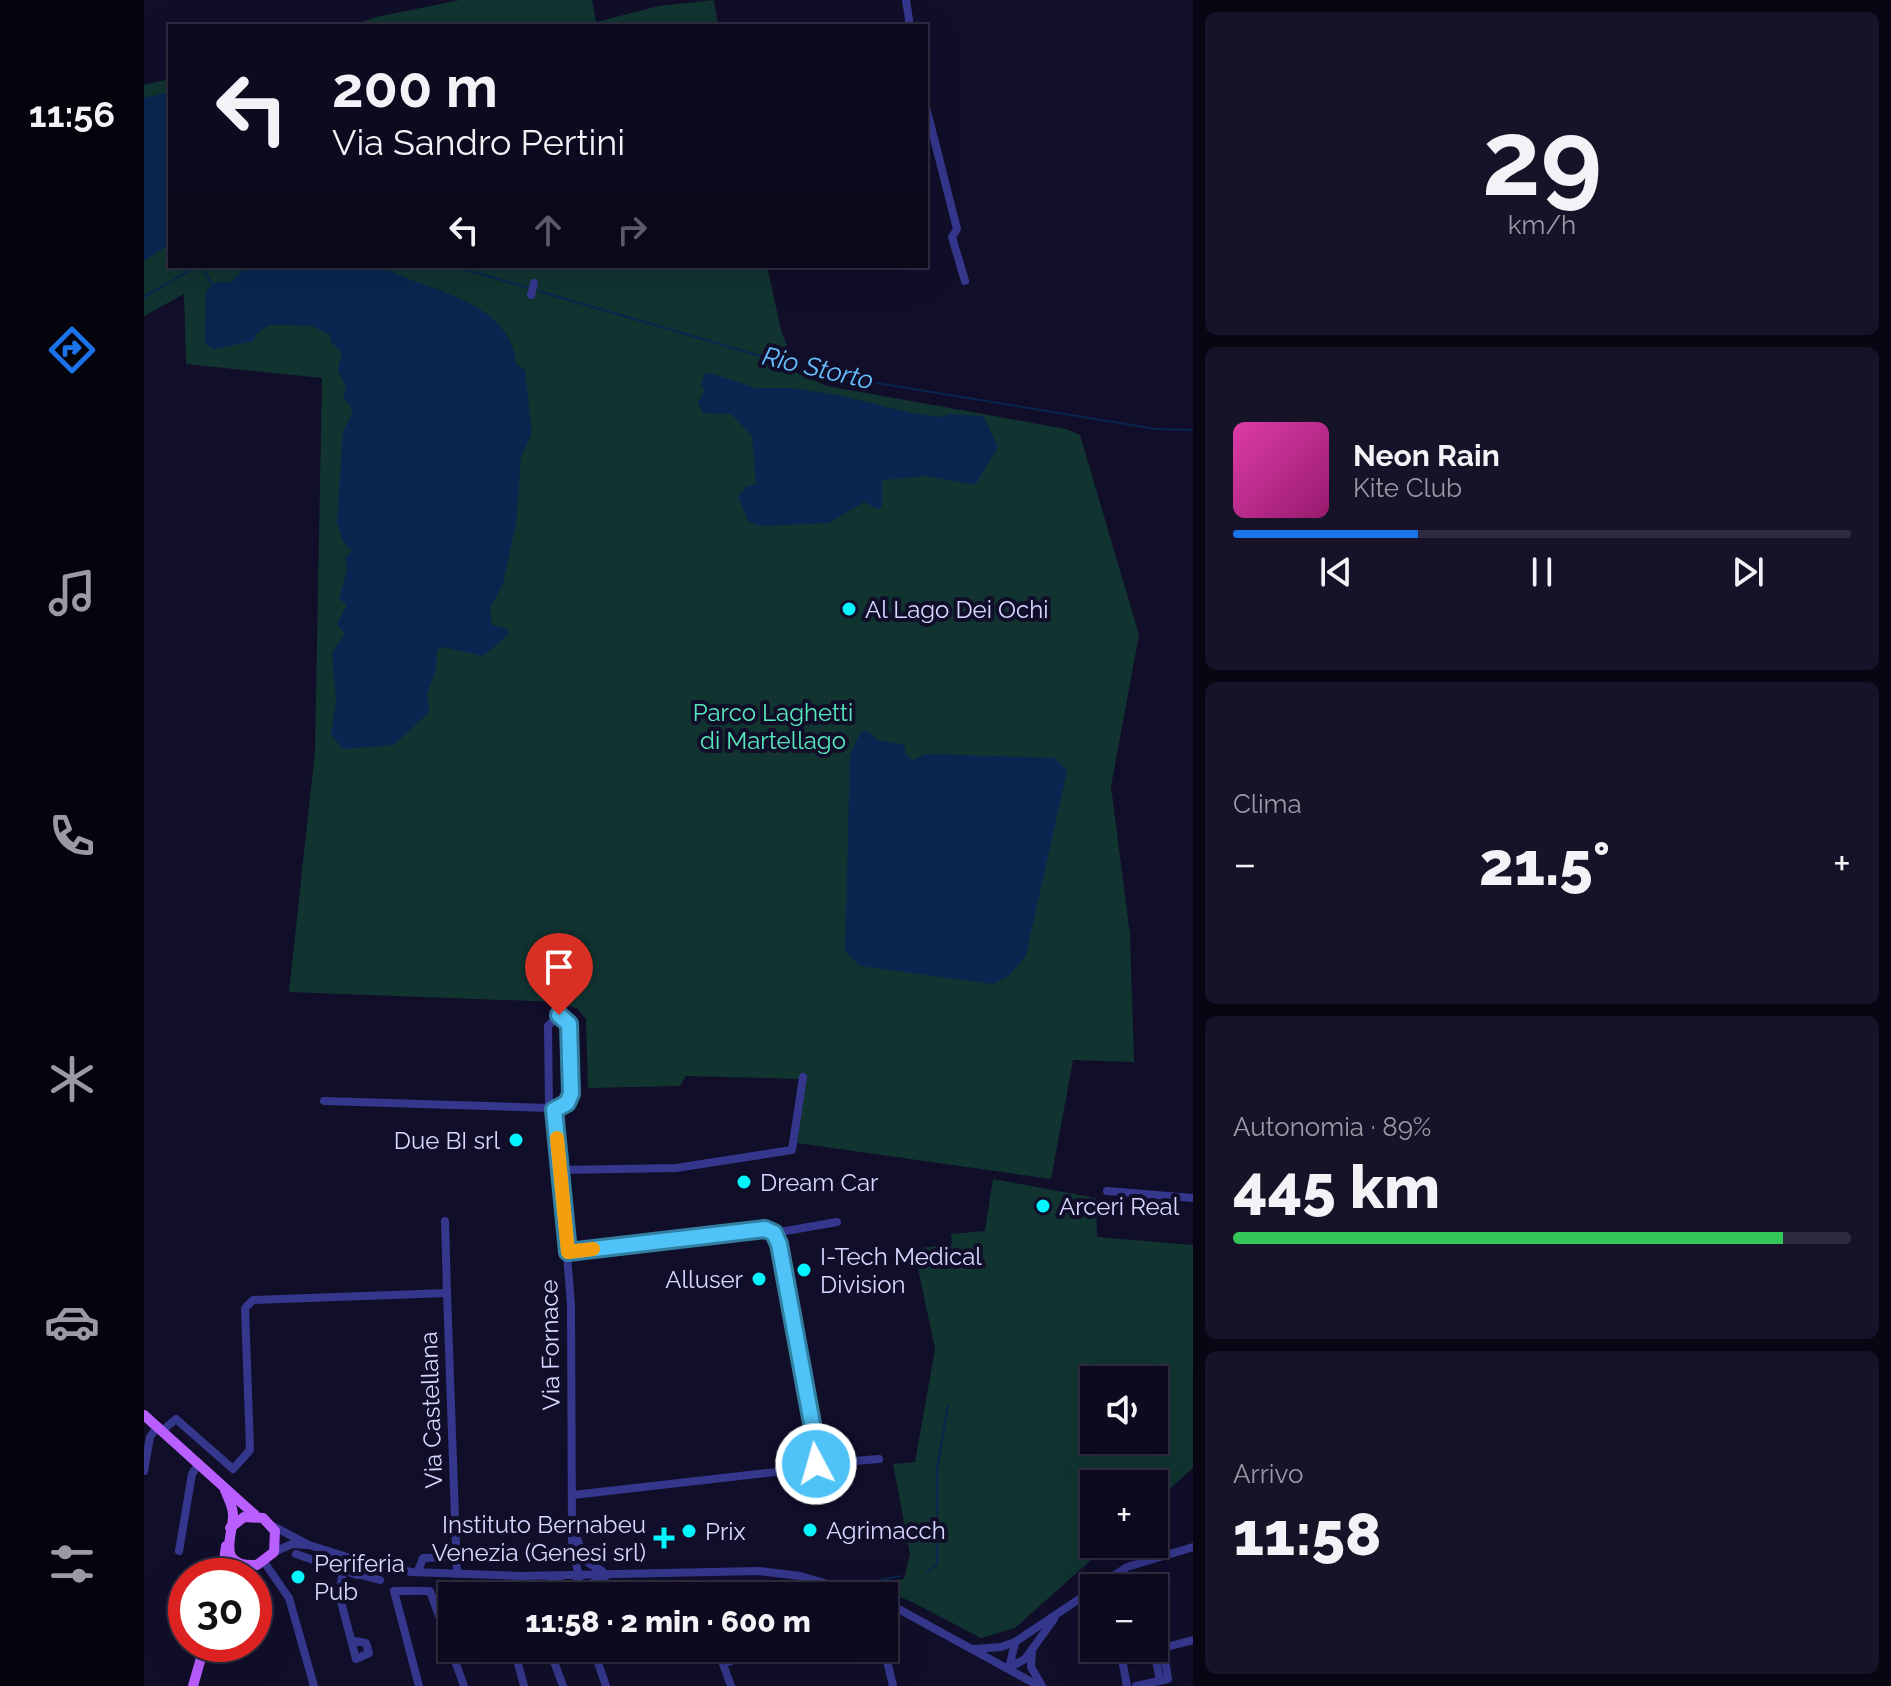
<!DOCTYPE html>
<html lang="it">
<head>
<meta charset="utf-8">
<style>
  body { margin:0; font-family:Raleway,sans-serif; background:#161329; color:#f1f3f6; height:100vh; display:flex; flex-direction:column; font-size:30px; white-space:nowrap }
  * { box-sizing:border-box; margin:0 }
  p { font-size:26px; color:#9a9aa5 }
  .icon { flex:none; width:44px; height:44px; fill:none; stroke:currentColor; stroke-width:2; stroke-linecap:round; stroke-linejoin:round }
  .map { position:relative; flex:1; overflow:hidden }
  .details { display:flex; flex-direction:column; gap:12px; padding:12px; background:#070612; width:698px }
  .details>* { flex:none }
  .top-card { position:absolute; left:24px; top:24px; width:760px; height:244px; border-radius:0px; box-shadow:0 8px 32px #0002,0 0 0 2px #2d2b3e; background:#0d0a20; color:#f1f3f6; overflow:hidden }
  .controls { position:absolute; left:936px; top:1366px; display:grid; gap:16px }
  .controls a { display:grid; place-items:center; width:88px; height:88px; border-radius:0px; background:#0d0a20; box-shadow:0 8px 32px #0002,0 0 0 2px #2d2b3e; font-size:40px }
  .speed { position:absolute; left:24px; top:1558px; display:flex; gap:16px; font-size:40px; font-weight:700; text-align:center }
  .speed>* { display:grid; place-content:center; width:104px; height:104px; border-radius:50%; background:#0d0a20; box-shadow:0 8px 32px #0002,0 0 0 2px #2d2b3e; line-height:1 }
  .speed .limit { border:12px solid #d22; background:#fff; color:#111 }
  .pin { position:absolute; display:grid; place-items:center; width:68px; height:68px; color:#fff; margin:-82px -34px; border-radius:50% 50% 50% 0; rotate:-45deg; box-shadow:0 0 8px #0007 }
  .pin .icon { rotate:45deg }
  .me { position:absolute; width:88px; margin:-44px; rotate:354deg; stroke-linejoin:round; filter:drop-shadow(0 0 6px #0008) }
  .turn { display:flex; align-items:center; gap:28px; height:168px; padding:0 32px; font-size:36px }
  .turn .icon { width:104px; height:104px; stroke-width:2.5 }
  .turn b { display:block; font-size:56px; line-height:68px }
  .lanes { display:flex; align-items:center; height:76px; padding:0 32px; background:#0003; justify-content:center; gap:40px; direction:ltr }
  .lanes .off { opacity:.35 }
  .big { font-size:60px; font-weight:800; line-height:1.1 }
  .details .tile { flex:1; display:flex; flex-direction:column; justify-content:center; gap:12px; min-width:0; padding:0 28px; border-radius:12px; background:#161329 }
  .details .dial { align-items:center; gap:0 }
  .dial b { font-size:104px; line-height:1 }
  .song { display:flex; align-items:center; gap:24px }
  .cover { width:96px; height:96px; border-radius:12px; background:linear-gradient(135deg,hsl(320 70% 55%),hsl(320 70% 35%)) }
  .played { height:8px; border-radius:4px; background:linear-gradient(90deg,#1a73e8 30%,#2d2b3e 30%) }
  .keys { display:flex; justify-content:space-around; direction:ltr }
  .heat { display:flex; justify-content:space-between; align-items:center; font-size:44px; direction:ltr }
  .charge { height:12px; border-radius:6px; background:linear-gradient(90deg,#34c759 89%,#2d2b3e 0) }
  .trip { position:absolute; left:294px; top:1582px; width:460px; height:80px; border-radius:0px; background:#0d0a20; box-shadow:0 8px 32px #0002,0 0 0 2px #2d2b3e; font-weight:800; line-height:80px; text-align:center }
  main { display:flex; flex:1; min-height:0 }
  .tabs { display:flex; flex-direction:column; width:144px; justify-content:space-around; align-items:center; background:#05040d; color:#9a9aa5 }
  .tabs .icon { width:56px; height:56px }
  .tabs .on { color:#1a73e8 }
  .tabs b { font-size:36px; color:#f1f3f6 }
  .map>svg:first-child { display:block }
</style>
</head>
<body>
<main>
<nav class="tabs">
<b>11:56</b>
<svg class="icon on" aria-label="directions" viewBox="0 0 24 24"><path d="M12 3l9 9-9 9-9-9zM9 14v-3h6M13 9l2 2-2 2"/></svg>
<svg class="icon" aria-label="music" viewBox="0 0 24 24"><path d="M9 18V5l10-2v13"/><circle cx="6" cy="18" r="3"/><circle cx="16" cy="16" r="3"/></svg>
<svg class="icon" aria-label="phone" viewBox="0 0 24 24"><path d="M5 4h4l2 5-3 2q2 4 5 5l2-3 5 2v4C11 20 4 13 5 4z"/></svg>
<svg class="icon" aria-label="climate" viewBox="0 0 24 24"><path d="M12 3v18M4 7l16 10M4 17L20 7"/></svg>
<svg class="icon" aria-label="car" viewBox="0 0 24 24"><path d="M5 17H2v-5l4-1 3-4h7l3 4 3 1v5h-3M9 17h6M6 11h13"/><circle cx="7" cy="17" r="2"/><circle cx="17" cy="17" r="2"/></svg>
<svg class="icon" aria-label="filters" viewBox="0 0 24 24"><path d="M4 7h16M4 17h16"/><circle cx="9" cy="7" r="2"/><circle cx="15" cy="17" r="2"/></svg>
</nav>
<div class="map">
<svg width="1049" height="1686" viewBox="0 0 1049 1686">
  <rect width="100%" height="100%" fill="#110e2a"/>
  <g fill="#113431" fill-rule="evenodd">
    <path d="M316 0H448L452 22 515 6 570 0 574 26H208L232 17Z"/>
    <path d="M26 79V266H623L637 330 653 373 683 386 922 429 936 435 995 635 967 786 986 935 990 1062 929 1060 907 1179 653 1143 662 1079 542 1076 536 1086 444 1088 442 1019 434 1009 415 1002 145 992 171 751 178 378 42 364 40 294 0 316V85Z"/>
    <path d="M849 1179 952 1198 953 1237 1049 1245V1468L1010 1503V1484H950V1544H965L871 1628 837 1638 768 1602 735 1589 740 1582 760 1579 766 1554 749 1464 771 1462 791 1349 770 1249 808 1244 807 1234 841 1231ZM1010 1380V1440H950V1380Z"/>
  </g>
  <g fill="#08264f">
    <path d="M26 92V244L0 261V98Z"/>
    <path d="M110 266H237C283 293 366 298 372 364L381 370 388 433 377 457 372 523 359 584 346 608 348 625 363 629 365 634 339 656 299 647 293 650 292 670 283 694 285 712 250 745 199 749 187 735 192 701 188 653 201 634 193 624 203 605 195 599 203 570 201 557 208 551 198 539 193 522 199 431 208 415 207 407 199 397 202 388 194 370 198 353 187 342 186 335 168 326 143 325H125L112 334 110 341 69 349 61 343 62 291 72 282H88L97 271Z"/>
    <path d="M566 373 612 388H648L698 396 767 413 798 417 804 414 839 416 854 447 831 485 783 476 738 480V506L734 509 720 502 685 523 616 526 605 522 594 497 602 486 612 485 608 436 587 414 559 413 554 402 561 390 557 385 561 374Z"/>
    <path d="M717 731 725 732 733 740 760 745 762 755 769 760 782 754 911 758 923 771 882 955 866 975 849 984 716 966 701 951 706 754Z"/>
  </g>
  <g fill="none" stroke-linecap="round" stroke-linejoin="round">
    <g stroke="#08264f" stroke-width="2">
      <path d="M58 266 68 285"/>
      <path d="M308 266 385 288"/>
      <path d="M391 290 678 374 1012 429 1049 430"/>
      <path d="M0 297 54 266"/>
      <path d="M783 1572 793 1565V1469L804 1406"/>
      <path d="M733 1585 737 1580 756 1576"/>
    </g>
    <g stroke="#35378d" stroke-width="8">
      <path d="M762 0 766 26"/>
      <path d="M782 107 813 229 808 237 821 281"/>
      <path d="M387 295 390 283"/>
      <path d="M180 1101 405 1108 412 1115 427 1305 428 1541 437 1590"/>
      <path d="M405 1108 404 1026 415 1015 425 1024 427 1094 423 1103 410 1110"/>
      <path d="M415 1170 532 1168 648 1150 659 1077"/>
      <path d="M963 1191 1049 1198"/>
      <path d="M301 1221 303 1293"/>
      <path d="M630 1233 693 1222"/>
      <path d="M424 1252 621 1229 630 1233 635 1244 674 1456 666 1468 429 1495"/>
      <path d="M18 1431 32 1419 89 1469 106 1450 101 1308 109 1300 303 1293 313 1574"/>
      <path d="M672 1464 735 1459"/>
      <path d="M0 1471 6 1437 13 1427"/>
      <path d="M127 1525 165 1545 203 1557 267 1572 377 1576 615 1571 656 1576 726 1596"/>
      <path d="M430 1528 440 1560 458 1571"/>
      <path d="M35 1551 48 1474 55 1463"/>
      <path d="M130 1552 148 1544 163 1545"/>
      <path d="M152 1554 213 1575 219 1574 223 1563"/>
      <path d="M120 1562 145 1598 170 1686"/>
      <path d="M199 1571 195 1594 212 1659 225 1653 222 1643 210 1641"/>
      <path d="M274 1571 279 1558 313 1557"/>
      <path d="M217 1575 236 1580"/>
      <path d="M993 1576 996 1588"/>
      <path d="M406 1578 419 1584 429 1596"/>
      <path d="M428 1595 435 1573"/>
      <path d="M434 1596 442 1586 462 1576"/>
      <path d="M740 1601 895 1686"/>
      <path d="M405 1648 419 1686"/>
      <path d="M449 1648 462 1686"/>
      <path d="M579 1648 584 1662"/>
      <path d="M740 1648 749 1686"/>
      <path d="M976 1648 983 1686"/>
      <path d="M830 1649 857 1647 871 1642 983 1567 1049 1547"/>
      <path d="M1010 1650 1016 1681"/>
      <path d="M888 1651 887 1667 898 1686"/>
      <path d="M979 1658 1049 1640"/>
      <path d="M865 1668 881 1659 910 1619"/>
      <path d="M865 1668 871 1643"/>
      <path d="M275 1686 250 1591H286L320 1686"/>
      <path d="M380 1686 373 1660 397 1648"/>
      <path d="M587 1686 579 1664 597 1657"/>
      <path d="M992 1686 1024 1679 1019 1648"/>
    </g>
    <g stroke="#b95eff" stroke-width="10">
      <path d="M0 1415 111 1515"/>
      <path d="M81 1490C84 1498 89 1506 89 1515 89 1537 71 1567 113 1565L130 1552 131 1531 119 1518 100 1517 86 1528"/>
      <path d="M78 1576 82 1546"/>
      <path d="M86 1576 104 1565"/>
      <path d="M49 1686 61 1644"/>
    </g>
  </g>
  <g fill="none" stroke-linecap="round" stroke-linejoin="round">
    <g stroke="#337fa1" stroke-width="20">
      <path id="route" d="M415 1015 425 1024 427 1094 423 1103 410 1110 424 1252 621 1229 630 1233 635 1244 674 1456 672 1464"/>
    </g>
    <use href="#route" stroke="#4fc3f7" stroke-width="14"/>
    <path stroke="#f59e0b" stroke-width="14" d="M413 1138 424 1252 449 1249"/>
  </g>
  <g fill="#03f5ff" stroke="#110e2a" stroke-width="3">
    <circle cx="705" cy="609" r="8"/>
    <circle cx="372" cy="1140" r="8"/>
    <circle cx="600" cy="1182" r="8"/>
    <circle cx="899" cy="1206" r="8"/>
    <circle cx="660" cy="1270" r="8"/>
    <circle cx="615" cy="1279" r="8"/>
    <circle cx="666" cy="1530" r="8"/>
    <circle cx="545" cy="1531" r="8"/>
    <path d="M516 1526h8v8h8v8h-8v8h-8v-8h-8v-8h8z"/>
    <circle cx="154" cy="1577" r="8"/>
  </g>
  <g text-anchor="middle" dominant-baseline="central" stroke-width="8" stroke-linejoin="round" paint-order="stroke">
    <g font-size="24" fill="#d9d7ff" stroke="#110e2a" text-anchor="start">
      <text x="721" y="609">Al Lago Dei Ochi</text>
      <text x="356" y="1140" text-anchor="end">Due BI srl</text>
      <text x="616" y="1182">Dream Car</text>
      <text x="915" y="1206">Arceri Real</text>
      <text x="676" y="1256">I-Tech Medical<tspan x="676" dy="28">Division</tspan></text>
      <text x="599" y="1279" text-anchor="end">Alluser</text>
      <text x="502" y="1524" text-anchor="end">Instituto Bernabeu<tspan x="502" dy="28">Venezia (Genesi srl)</tspan></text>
      <text x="682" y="1530">Agrimacch</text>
      <text x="561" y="1531">Prix</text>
      <text x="170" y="1563">Periferia<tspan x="170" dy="28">Pub</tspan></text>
    </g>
    <g font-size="24" fill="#58eabd" stroke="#110e2a">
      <text x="629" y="712">Parco Laghetti<tspan x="629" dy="28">di Martellago</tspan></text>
    </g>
    <g font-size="24" fill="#d9d7ff" stroke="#110e2a">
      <text transform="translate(406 1345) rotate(-91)">Via Fornace</text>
      <text transform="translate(287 1410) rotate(-92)">Via Castellana</text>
    </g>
    <g font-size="26" font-style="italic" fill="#65c1ff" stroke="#110e2a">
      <text transform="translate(674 368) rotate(13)">Rio Storto</text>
    </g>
  </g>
</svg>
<div class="controls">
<a><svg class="icon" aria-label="sound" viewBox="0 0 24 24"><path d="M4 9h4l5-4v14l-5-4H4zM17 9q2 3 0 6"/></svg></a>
<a>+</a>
<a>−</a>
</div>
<div class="speed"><div class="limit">30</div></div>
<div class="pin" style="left:415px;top:1015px;background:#d93025"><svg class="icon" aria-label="arrive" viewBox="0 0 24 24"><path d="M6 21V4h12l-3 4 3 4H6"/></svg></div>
<svg class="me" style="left:672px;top:1464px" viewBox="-20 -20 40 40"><circle r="17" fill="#4fc3f7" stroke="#fff" stroke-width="3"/><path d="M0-11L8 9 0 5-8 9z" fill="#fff"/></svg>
<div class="trip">11:58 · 2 min · 600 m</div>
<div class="top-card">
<div class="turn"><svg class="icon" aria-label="left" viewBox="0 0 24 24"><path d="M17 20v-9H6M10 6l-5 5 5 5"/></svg><div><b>200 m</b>Via Sandro Pertini</div></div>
<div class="lanes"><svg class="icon" aria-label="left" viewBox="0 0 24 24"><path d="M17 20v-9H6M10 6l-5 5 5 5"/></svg><svg class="icon off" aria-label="ahead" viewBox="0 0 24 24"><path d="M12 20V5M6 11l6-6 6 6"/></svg><svg class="icon off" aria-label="right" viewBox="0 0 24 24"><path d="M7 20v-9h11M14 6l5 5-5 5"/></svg></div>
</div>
</div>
<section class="details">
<div class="tile dial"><b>29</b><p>km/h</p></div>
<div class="tile">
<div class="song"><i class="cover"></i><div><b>Neon Rain</b><p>Kite Club</p></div></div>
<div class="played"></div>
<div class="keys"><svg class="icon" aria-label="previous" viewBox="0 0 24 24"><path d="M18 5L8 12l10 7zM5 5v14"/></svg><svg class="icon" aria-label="pause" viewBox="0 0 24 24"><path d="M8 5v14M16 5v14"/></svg><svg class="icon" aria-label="next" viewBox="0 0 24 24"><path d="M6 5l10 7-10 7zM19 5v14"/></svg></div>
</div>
<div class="tile"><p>Clima</p>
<div class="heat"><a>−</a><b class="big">21.5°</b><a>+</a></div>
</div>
<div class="tile"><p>Autonomia · 89%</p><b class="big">445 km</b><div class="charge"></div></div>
<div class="tile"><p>Arrivo</p><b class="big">11:58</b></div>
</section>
</main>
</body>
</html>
